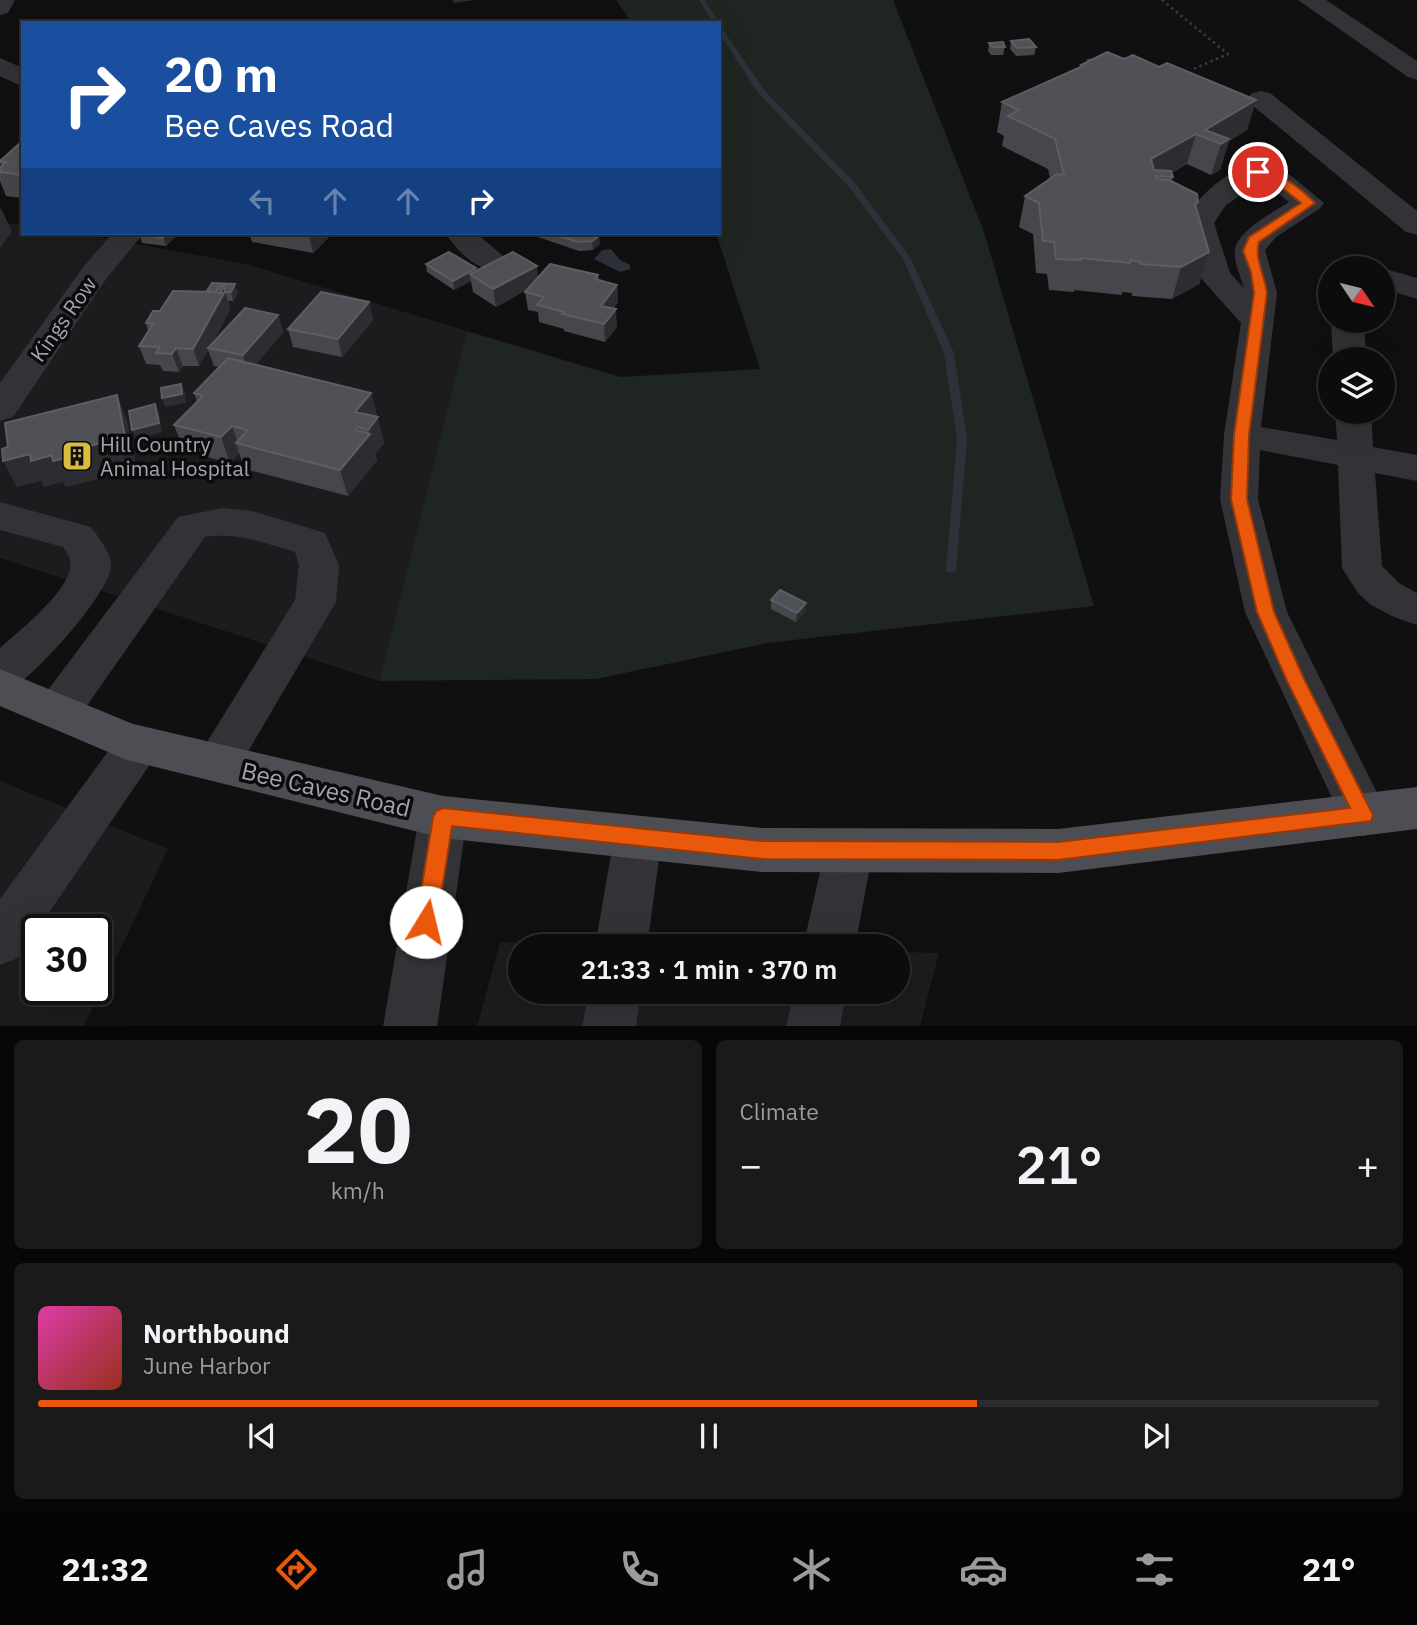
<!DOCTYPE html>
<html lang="en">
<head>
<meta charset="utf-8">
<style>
  body { margin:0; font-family:"IBM Plex Sans",sans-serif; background:#1a1a1b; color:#f1f3f6; height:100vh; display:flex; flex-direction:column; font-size:26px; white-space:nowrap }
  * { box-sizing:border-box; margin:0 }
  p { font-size:23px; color:#9a9b9d }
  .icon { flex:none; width:38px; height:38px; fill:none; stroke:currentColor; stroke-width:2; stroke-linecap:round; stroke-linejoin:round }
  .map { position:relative; height:1026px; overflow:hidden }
  .side { display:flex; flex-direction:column; gap:14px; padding:14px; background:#070707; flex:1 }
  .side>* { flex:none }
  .top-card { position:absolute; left:21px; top:21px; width:700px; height:214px; border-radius:0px; box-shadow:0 7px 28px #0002,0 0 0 2px #2c2c2e; background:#1a4fa0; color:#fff; overflow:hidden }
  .needle { width:46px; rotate:125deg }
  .controls { position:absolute; left:1318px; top:256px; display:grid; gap:14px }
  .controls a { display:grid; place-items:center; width:77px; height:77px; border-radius:50%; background:#0c0c0d; box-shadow:0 7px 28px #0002,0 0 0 2px #2c2c2e; font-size:35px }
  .speed { position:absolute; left:21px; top:914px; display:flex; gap:14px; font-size:35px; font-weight:700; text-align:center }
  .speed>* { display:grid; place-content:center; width:91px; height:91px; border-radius:50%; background:#0c0c0d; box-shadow:0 7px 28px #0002,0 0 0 2px #2c2c2e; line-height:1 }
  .speed .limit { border:4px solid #111; border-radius:10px; background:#fff; color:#111 }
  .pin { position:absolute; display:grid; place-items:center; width:60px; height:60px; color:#fff; margin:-30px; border:4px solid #fff; border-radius:50%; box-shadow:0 2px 7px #0007 }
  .me { position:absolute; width:77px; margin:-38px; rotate:9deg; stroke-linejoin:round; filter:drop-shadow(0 0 5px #0008) }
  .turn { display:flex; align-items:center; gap:24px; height:147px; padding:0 28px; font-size:32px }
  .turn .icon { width:91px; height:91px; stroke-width:2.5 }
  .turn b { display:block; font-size:49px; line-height:60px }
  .lanes { display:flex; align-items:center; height:66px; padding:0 28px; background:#0003; justify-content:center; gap:35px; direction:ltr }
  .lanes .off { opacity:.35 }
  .big { font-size:52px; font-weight:600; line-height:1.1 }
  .side .widget { flex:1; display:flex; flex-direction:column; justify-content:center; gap:10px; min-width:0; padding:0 24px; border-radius:10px; background:#1a1a1b }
  .side .dial { align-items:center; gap:0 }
  .dial b { font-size:91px; line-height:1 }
  .song { display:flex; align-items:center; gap:21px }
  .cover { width:84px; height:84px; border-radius:10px; background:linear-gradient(135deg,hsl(320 70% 55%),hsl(10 70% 35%)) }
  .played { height:7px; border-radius:4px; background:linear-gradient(90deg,#ea580c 70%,#2c2c2e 70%) }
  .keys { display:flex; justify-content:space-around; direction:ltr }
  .heat { display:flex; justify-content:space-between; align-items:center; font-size:38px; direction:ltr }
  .side .tiles { flex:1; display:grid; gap:14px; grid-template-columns:1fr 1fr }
  .widget:last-child { grid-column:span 2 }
  .trip { position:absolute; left:508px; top:934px; width:402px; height:70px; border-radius:35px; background:#0c0c0d; box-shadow:0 7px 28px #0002,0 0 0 2px #2c2c2e; font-weight:600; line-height:70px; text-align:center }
  .tabs { display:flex; height:112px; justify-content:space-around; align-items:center; background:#050505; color:#9a9b9d }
  .tabs .icon { width:49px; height:49px }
  .tabs .selected { color:#ea580c }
  .tabs b { font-size:32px; color:#f1f3f6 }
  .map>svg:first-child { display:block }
</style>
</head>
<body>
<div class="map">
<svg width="1417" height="1027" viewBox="0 0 1417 1027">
  <rect width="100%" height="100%" fill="#101011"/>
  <g fill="#1c1c1e" fill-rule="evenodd">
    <path d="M0 222 23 225V233H78L246 264 467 331 379 681 0 558Z"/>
    <path d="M0 781 168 849 84 1026H0ZM37 929H96V989H37Z"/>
    <path d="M500 942 685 947H520V992H898V952L939 953 920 1026 477 1027Z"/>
  </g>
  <path fill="#1f2520" d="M616 0H893L984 232 1094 606 767 643 596 679 379 681 467 331 620 377 760 369 716 233H719V23H632Z"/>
  <path fill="#2d323a" d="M611 249 620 260 630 265V269L620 272 594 259 602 250Z"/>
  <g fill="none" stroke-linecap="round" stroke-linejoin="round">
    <g fill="#2d323a" fill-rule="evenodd">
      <path d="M699 0H705L719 23H713Z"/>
      <path d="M719 26 721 27 765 91 855 183 910 257 954 353 967 439 956 569 955 572H947L946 569 957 439 944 353 903 259 849 187 759 94 719 33Z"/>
    </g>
    <path stroke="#393a3e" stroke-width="2.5" stroke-dasharray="2.5 3.5" stroke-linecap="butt" d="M1162 0 1228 54 1191 70"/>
    <g fill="#333337" fill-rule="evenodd">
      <path d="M0 0H15L8 13 0 15Z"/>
      <path d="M1298 0H1326L1417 61V80L1408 77Z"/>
      <path d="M0 58 23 68V87L0 76Z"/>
      <path d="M1261 91 1270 93 1417 211V235L1406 232 1252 105 1248 99 1252 93Z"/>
      <path d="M1258 163 1290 175 1324 203 1319 209 1276 237 1265 250 1277 293 1261 427 1337 440 1335 411H1371L1373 447 1417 455V481L1375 473 1382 566 1399 583 1417 593V625L1394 617 1371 605 1358 593 1342 568 1338 465 1260 450 1258 499 1287 612 1388 815 1381 830 1364 836 1347 830 1245 612 1220 499 1224 435 1241 323 1199 276 1184 223C1198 194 1226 171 1258 163ZM1259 183 1270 187 1289 202C1275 211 1237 231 1235 250 1233 261 1241 277 1244 288L1230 273 1214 223 1226 205Z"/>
      <path d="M113 233H144L106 279 13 417 0 421V383L84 266Z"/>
      <path d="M445 233H476L510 262 505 269C479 275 459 253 445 233Z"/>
      <path d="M1344 259 1356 261 1360 268H1330V270L1328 268 1333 261Z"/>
      <path d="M1381 268H1382L1417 278V299L1382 288Z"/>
      <path d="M1331 320H1363L1367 359H1333Z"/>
      <path d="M0 502 91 527C98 537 111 552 111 565 111 592 38 672 15 686 11 689 5 690 0 691V648C20 630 66 594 70 568 72 560 68 554 63 547L0 530Z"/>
      <path d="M223 508 252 511 325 533 339 565 336 602 233 777 217 782 201 777 194 763 295 600 299 565 295 552C265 543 237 532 205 537L74 724 58 729 42 724 36 711 42 698 178 517Z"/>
      <path d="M139 725 155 731 162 744 155 757 18 958 0 965V899L123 731Z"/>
      <path d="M443 796 460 802 467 817 437 1027H383L419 817 426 802Z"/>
      <path d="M638 816 655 822 662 837 647 947H595L614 837 621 822Z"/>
      <path d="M849 828 866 835 873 850 855 947H803L825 850 832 835Z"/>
      <path d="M589 992H641L636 1027H582Z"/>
      <path d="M794 992H846L840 1027H786Z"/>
    </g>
    <path fill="#4d4e54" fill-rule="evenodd" d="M0 669 133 724 443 796 762 828 1058 829 1417 787V829L1058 873 762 872 443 838 127 760 0 706Z"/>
  </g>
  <g fill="#46474c">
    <path d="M1011 41 1036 47 1034 55 1016 56 1010 49Z"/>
    <path d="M989 43 1005 46 1003 55H991L988 51Z"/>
    <path d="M1121 57 1159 67 1256 100 1247 130 1229 141 1220 170 1211 175 1187 164 1172 173 1173 177 1172 182 1198 202 1196 209 1209 252 1199 284 1172 299 1132 296V293L1122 292V295L1074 290V292L1049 290 1047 274 1036 273 1033 234 1019 227 1025 196 1050 178 1048 169 1002 146 1004 136 997 132 1002 102 1081 67V65L1087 62V59Z"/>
    <path d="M23 143V198L6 196 0 181V168L1 167 0 161Z"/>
    <path d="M140 233H179L166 246 142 243 139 234Z"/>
    <path d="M249 233H333L313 253 252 242Z"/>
    <path d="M529 233H591L600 244 593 250 579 251 529 234Z"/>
    <path d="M426 264 476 268 477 271 538 278 598 275 599 280 617 285 618 302 613 309 617 327 605 342 564 331V329L539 322 538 312 528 310 525 292 528 289 496 307 473 292 471 281 454 290 427 272Z"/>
    <path d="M207 292 238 293 233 301H228L230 310 212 343 278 315 283 332 255 365 371 393 384 443 375 454 377 460 348 496 245 469 239 453 230 463 184 451 174 425 197 402 194 393 220 367 214 366 208 350 199 366H183L179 372 163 371 160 365 146 364 139 346 148 331 146 323 160 311Z"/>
    <path d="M369 302 373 320 342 357 293 347 288 329Z"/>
    <path d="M771 600 806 603 805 612 796 622 771 609Z"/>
  </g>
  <g fill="#2c2d30">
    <path d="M453 0H474L453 3Z"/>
    <path d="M1256 100 1247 130 1229 141 1220 170 1211 175 1221 144 1205 130Z"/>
    <path d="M1196 134 1187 164 1166 176H1156L1151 159Z"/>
    <path d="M1 208 12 232 0 248V209Z"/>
    <path d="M168 233H179L166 246 163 238Z"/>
    <path d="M312 233H333L313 253 309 236Z"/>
    <path d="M599 236 600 244 593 250 592 241Z"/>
    <path d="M1209 252 1199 284 1172 299 1181 267Z"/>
    <path d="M537 266 539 283 496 307 493 289Z"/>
    <path d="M476 268 478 277 470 274 471 281 454 290 453 281Z"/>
    <path d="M235 284 238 293 233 301 231 292Z"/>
    <path d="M617 285 618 302 602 323 601 306Z"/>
    <path d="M224 286 230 310 209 348H208V350L199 366 193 349Z"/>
    <path d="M369 302 373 320 342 357 338 339Z"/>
    <path d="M616 309 617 327 605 342 604 324Z"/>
    <path d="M278 315 283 332 248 373 243 355Z"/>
    <path d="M176 348 183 366 179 372 172 354Z"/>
    <path d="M181 384 185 393 186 403 165 407 162 398Z"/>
    <path d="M371 393 384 443 375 454 377 460 348 496 340 470 356 430 358 427 362 443 369 435 368 430 355 412Z"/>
    <path d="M117 395 127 420 136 463 101 472 102 478 66 487 63 482 44 487 41 481 17 487 3 461 30 454 89 446Z"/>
    <path d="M155 404 159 413 162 432 136 439 132 430Z"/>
    <path d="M232 426 238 443H236L239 453 230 463 221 437Z"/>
    <path d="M806 603 805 612 796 622 797 613Z"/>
  </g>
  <g fill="#505156" stroke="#5d5e64" stroke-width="2">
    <path d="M1029 39 1036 47 1017 48 1011 41Z"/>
    <path d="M1003 42 1005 47H992L989 43Z"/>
    <path d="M1107 52 1124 59 1133 55 1159 67 1167 63 1256 100 1205 130 1229 139 1221 144 1196 134 1151 159 1154 170 1171 171 1173 177 1156 176 1157 179 1169 180 1197 194 1198 202 1195 204 1209 252 1181 267 1141 264V262L1130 260V263L1081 258V260L1056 259 1054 242 1043 241 1039 203 1025 196 1057 174 1064 175 1055 139 1008 116 1019 110 1002 102 1083 66 1081 65Z"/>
    <path d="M20 143H23V175L0 172V168L6 162H0V161Z"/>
    <path d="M140 233H168L163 238 139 234Z"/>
    <path d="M290 233H312L309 236Z"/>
    <path d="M550 233H591L599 236 592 241 578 242Z"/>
    <path d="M449 252 476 268 453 281 426 264Z"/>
    <path d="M513 252 537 266 493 289 470 274Z"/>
    <path d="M550 264 598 275 595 279 617 285 601 306 616 309 604 324 562 314 564 312 537 305 544 297 525 292Z"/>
    <path d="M212 283 235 284 231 292H225L224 286H219L216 292 207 291Z"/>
    <path d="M219 286H224L220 293H224L193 349 176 348 172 354 156 353 160 347 139 346 153 324 146 323 153 311H160L173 291 216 292Z"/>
    <path d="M321 292 369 302 338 339 288 329Z"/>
    <path d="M245 308 278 315 243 355 208 348Z"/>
    <path d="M228 358 371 393 355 412 378 417 368 430 358 427 356 430 370 434 340 470 236 443 248 430 232 426 221 437 174 425 203 396 194 393Z"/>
    <path d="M181 384 182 394 162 398 161 388Z"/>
    <path d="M117 395 125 437 89 446 90 452 53 461 52 455 31 461 30 454 3 461 2 449 8 447 5 423Z"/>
    <path d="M155 404 159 423 132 430 129 411Z"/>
    <path d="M780 590 806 603 797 613 771 600Z"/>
  </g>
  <path fill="#ea580c" stroke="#983908" stroke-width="2" d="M1254 170C1275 168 1301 188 1315 203L1259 242C1254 257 1265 277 1267 293L1249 435 1247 499 1274 612 1305 681 1373 815 1371 821 1058 860 762 859 452 826 437 922 434 929 426 932 419 929 416 922 433 817 436 811 443 808 762 841 1058 842 1350 808 1287 681 1257 612 1231 499 1234 435 1254 293 1251 272 1243 251 1249 237 1301 203 1276 183 1254 175Z"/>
  <defs>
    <g id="building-square" transform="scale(1.575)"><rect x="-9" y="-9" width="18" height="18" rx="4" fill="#dabd3e" stroke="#0b0b0c"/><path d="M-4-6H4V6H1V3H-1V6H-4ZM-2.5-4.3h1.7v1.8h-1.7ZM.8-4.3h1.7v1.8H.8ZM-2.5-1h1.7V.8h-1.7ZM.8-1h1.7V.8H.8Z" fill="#111"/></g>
  </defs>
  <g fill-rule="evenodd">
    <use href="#building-square" x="77" y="456"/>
  </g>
  <g text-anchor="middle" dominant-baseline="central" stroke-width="7" stroke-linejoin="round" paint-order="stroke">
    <g font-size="21" fill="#a2a5b0" stroke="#0b0b0c">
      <text transform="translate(63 319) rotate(-55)">Kings Row</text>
    </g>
    <g font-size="21" fill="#a2a5b0" stroke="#0b0b0c" text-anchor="start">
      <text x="100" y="444">Hill Country<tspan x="100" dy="24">Animal Hospital</tspan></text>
    </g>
    <g font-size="24" fill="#a2a5b0" stroke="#0b0b0c">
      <text transform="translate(326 789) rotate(13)">Bee Caves Road</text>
    </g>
  </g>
</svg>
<div class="controls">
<a><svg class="needle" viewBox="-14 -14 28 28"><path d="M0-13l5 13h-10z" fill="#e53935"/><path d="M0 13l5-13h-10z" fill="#9a9b9d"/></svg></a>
<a><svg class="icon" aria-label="layers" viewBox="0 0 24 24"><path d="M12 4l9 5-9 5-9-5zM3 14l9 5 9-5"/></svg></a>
</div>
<div class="speed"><div class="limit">30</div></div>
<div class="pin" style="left:1258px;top:172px;background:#d93025"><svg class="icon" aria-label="arrive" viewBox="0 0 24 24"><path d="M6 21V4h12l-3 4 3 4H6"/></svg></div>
<svg class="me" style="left:426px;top:922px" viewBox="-20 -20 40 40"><circle r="19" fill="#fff"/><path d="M0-13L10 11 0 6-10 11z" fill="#ea580c"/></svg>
<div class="trip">21:33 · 1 min · 370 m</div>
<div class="top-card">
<div class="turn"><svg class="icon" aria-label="right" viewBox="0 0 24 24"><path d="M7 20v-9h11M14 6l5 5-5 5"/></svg><div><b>20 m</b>Bee Caves Road</div></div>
<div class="lanes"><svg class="icon off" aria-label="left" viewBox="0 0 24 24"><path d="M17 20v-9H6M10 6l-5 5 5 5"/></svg><svg class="icon off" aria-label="ahead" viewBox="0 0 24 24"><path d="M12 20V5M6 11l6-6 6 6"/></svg><svg class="icon off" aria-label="ahead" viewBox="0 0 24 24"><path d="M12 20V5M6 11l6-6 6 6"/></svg><svg class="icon" aria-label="right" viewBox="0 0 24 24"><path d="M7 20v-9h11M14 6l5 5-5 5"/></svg></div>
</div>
</div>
<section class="side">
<div class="tiles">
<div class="widget dial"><b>20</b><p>km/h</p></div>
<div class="widget"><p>Climate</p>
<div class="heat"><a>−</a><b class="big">21°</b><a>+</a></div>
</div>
<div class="widget">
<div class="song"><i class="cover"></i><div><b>Northbound</b><p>June Harbor</p></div></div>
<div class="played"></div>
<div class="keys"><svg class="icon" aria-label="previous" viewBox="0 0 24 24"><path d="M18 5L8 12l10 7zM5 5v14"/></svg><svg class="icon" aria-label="pause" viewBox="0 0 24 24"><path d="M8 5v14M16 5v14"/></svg><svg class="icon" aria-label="next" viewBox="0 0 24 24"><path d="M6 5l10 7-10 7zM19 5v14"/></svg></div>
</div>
</div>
</section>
<nav class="tabs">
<b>21:32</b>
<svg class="icon selected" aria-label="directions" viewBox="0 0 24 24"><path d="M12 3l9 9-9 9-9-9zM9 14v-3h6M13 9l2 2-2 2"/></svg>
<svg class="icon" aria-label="music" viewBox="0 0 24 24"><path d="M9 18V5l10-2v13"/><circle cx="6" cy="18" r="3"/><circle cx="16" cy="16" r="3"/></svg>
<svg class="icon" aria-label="phone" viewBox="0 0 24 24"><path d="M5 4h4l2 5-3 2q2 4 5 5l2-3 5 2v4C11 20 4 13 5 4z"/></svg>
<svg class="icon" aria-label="climate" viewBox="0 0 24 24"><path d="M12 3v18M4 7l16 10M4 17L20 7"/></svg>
<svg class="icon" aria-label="car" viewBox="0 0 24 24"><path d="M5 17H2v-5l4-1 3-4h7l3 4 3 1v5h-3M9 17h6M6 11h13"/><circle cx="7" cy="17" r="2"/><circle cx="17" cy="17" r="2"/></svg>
<svg class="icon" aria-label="filters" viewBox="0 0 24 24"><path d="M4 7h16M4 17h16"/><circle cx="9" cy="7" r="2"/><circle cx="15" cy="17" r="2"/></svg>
<b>21°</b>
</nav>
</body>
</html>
